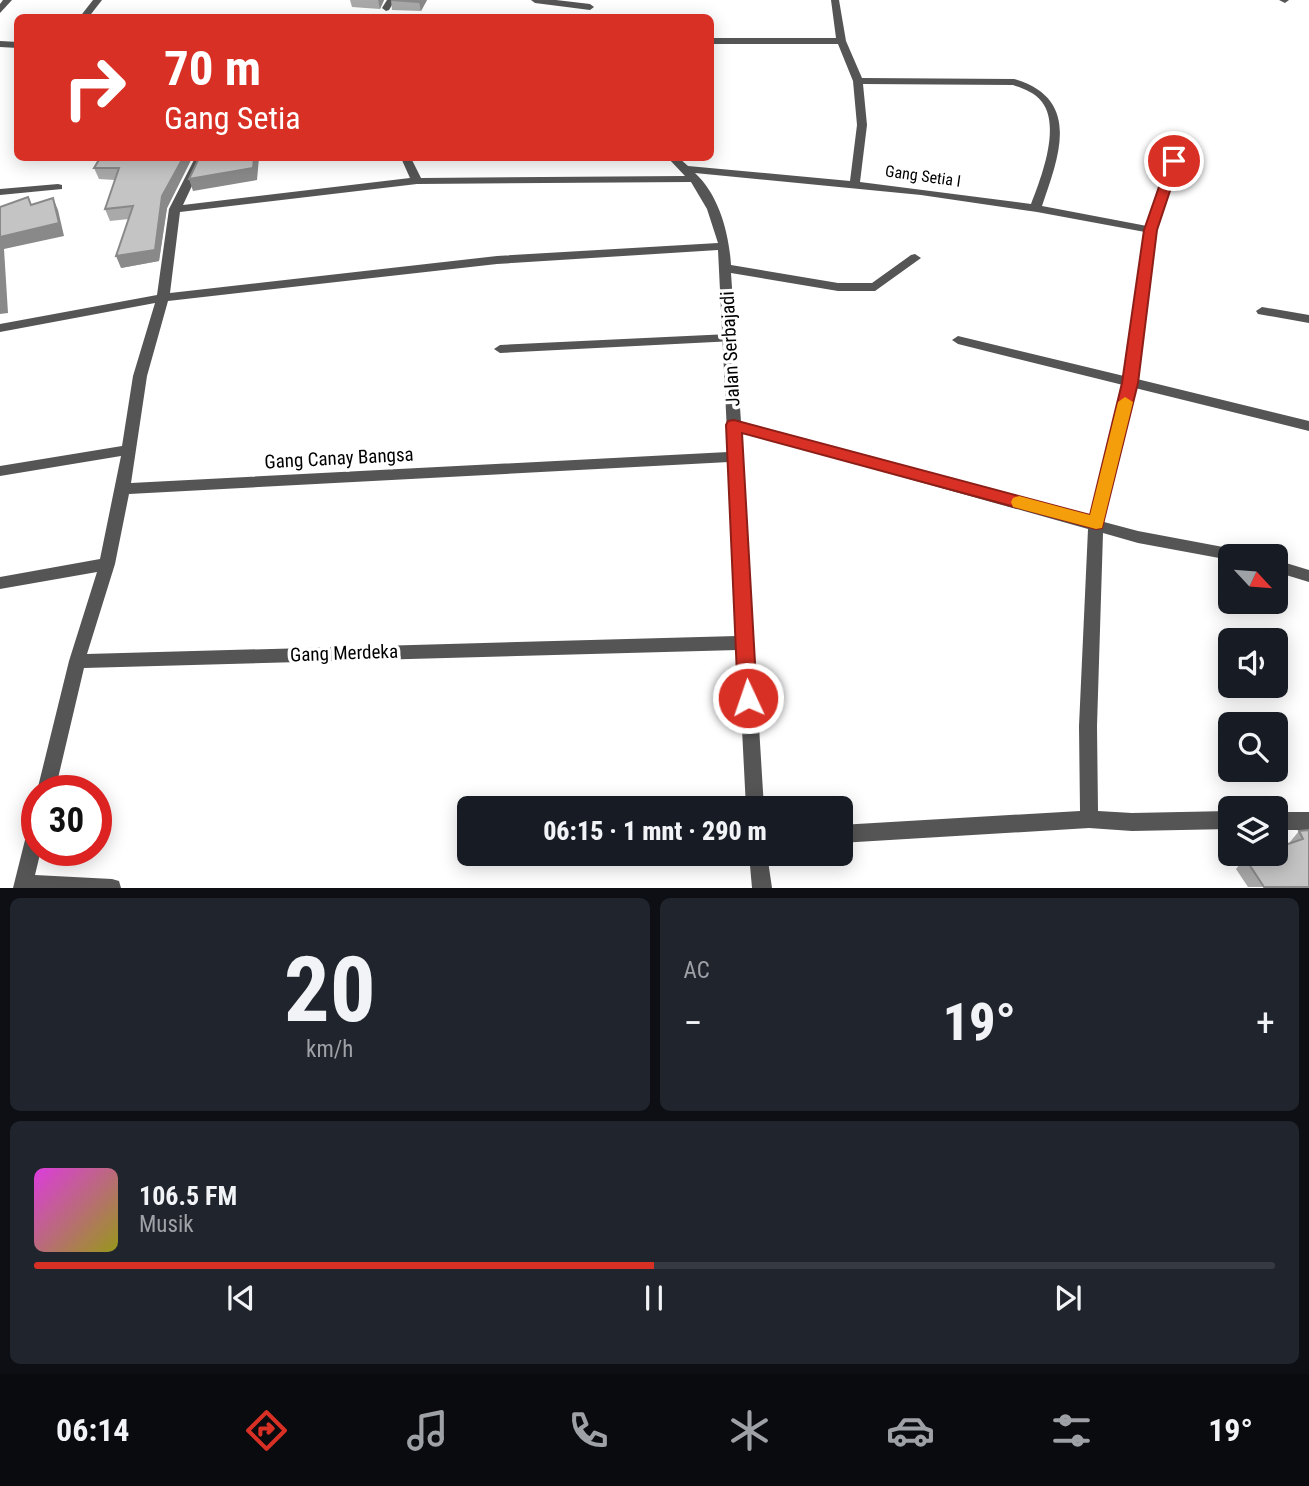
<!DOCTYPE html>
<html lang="id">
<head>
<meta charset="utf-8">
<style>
  body { margin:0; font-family:"Roboto Condensed",sans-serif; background:#20242c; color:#f1f3f6; height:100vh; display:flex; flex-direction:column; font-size:26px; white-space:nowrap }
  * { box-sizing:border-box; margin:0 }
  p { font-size:23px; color:#9ea1a6 }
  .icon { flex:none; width:38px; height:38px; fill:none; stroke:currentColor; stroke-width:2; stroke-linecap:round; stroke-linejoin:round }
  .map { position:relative; height:888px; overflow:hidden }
  .details { display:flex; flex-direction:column; gap:10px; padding:10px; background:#0d0f14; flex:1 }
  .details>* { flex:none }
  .banner { position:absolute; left:14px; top:14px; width:700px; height:147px; border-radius:10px; box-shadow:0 4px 18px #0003; background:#d93025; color:#fff; overflow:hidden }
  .needle { width:46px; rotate:116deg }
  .controls { position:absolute; left:1218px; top:544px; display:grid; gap:14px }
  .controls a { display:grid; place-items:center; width:70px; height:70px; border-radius:10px; background:#171b24; box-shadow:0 4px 18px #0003; font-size:35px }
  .speed { position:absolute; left:21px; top:775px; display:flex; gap:14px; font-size:35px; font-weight:700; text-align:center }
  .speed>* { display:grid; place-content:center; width:91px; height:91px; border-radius:50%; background:#171b24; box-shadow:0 4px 18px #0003; line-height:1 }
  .speed .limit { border:10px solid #d22; background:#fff; color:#111 }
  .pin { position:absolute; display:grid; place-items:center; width:60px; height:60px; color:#fff; margin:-30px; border:4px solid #fff; border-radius:50%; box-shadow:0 2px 7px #0007 }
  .me { position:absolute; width:77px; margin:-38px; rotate:357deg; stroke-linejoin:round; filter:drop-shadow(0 0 5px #0008) }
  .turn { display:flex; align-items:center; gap:24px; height:147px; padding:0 35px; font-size:32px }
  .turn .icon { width:91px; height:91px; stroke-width:2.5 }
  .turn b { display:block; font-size:49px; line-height:60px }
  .big { font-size:52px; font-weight:800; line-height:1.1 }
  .details .tile { flex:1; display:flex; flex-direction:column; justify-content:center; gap:10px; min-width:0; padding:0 24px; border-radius:10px; background:#20242c }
  .details .dial { align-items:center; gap:0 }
  .dial b { font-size:91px; line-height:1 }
  .song { display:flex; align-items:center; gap:21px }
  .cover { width:84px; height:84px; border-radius:10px; background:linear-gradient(135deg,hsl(300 70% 55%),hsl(60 70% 35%)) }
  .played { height:7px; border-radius:4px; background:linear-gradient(90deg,#d93025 50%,#363941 50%) }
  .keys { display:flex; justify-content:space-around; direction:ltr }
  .heat { display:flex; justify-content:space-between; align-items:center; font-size:38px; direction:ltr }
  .details .tiles { flex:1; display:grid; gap:10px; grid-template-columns:1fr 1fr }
  .tile:last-child { grid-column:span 2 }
  .trip { position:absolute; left:457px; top:796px; width:396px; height:70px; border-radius:10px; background:#171b24; box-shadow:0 4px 18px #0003; font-weight:800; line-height:70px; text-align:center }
  .tabs { display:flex; height:112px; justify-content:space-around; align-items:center; background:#090b0e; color:#9ea1a6 }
  .tabs .icon { width:49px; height:49px }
  .tabs .on { color:#d93025 }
  .tabs b { font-size:32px; color:#f1f3f6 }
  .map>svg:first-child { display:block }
</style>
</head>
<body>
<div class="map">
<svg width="1309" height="888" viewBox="0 0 1309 888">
  <rect width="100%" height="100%" fill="#fff"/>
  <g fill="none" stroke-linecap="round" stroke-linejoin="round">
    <g fill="#555" fill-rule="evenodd">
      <path d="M1279 0H1289L1285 3Z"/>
      <path d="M729 334 734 335 735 338 734 341 500 353 494 349 500 345Z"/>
    </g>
    <g fill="#555" fill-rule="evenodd">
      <path d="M3 0H12L0 13V4Z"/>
      <path d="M93 0H102L88 18H79Z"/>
      <path d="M387 0H395L389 10 386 11 382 8Z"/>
      <path d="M531 0H556L590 4 594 7 590 10 535 3Z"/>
      <path d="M831 0H839L846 41 862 78 1014 79C1082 99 1059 156 1042 206L1147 226 1169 161 1170 159H1178L1179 161 1157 230 1137 379 1309 421V431L1135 388 1104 522 1138 531 1239 550 1244 552 1247 556H1230V560L1138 543 1103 533 1097 726 1098 811 1132 813 1230 811V829L1132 831 1089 828 840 843V825L1080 811 1079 726 1088 529 741 432 764 808H746L738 650 84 668 55 791H37L69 661 97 572 0 589V577L100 559 121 456 0 476V466L122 446 133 376 155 303 0 332V324L157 295 169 209 195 158H205L183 205 410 178 401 158H411L421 178 685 176 668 158H679L688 166 850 181 857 125 853 81 838 44H710V38H836ZM863 84 1013 85C1024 89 1034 92 1042 102 1061 127 1041 178 1031 204L860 182 867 125ZM695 173 921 195 1037 212 1145 232 1124 376 958 336 952 340 958 344 1123 385 1090 518 741 422 731 273 838 291H875L921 258 915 254 911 255 872 283H838L731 265C729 233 719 195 695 173ZM691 182 707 209 718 243 497 256 170 293 180 212 417 184ZM718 250 728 452 131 483 147 376 168 301 497 264ZM729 462 737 636 87 654 115 564 129 494Z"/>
      <path d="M0 41 18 42V48L0 47Z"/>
      <path d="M58 184 62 185V189L0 195V189Z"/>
      <path d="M1262 307 1309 315V323L1258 314 1256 311Z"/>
      <path d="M1276 560 1309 570V582L1276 572Z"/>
      <rect x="1276" y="812" width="33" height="18"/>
      <path d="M37 819V850H41L35 875 112 879 119 881 121 888H13L28 828 30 822Z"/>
      <path d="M749 854H767L772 888H752Z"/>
    </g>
  </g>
  <g fill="#a9a9a9">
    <path d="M350 0H384L380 9 352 7Z"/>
    <path d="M391 0H427L421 11 392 10Z"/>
    <path d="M100 158H192L167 208 159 261 121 268 129 219 110 221 105 209 115 180 99 179 94 168Z"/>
    <path d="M1309 830V887H1248L1236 869 1245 858 1290 843V842L1299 831Z"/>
  </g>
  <g fill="#898989">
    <path d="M378 0H384L380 9Z"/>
    <path d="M420 0H427L421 11 419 2Z"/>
    <path d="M183 158H192L167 208 159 261 121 268 116 256Z"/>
    <path d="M254 158H259L257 180 193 191 189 179Z"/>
    <path d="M53 198 58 210 64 236 4 249 8 313 0 314V237Z"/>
  </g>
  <g fill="#c4c4c4" stroke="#898989" stroke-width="2">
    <path d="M391 0H420L419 2Z"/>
    <path d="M100 158H183L162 196 155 250 116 256 133 206 105 209 119 168H94Z"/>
    <path d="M199 158H254L253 168 189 179Z"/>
    <path d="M28 197 31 205 53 198 59 223 0 237V207Z"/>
    <path d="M0 271 2 300 0 301Z"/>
    <path d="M1309 830V887H1264L1245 858 1258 854H1276V848L1303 839 1299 831Z"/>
  </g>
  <path fill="#d93025" stroke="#8d1f18" stroke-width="2" d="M1174 157 1180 161 1157 230 1138 383 1102 528 1096 529 742 433 757 698 755 704 748 706 741 704 738 698 726 425 728 421 734 420 1090 515 1122 383 1144 230 1168 161Z"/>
  <path fill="#f59e0b" d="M1125 397 1133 402 1102 528 1096 529 1013 507 1011 502 1013 498 1019 496 1090 515 1118 402Z"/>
  <g text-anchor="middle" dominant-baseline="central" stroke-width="7" stroke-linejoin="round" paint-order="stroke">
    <g font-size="16" fill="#000" stroke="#fff">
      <text transform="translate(923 176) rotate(8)">Gang Setia I</text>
    </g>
    <g font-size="19" fill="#000" stroke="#fff">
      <text transform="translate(730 349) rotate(-93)">Jalan Serbajadi</text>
      <text transform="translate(339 458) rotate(-3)">Gang Canay Bangsa</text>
      <text transform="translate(344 653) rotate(-2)">Gang Merdeka</text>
    </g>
  </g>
</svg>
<div class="controls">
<a><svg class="needle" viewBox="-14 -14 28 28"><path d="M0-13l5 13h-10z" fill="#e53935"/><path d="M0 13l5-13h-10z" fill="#9ea1a6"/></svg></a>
<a><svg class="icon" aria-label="sound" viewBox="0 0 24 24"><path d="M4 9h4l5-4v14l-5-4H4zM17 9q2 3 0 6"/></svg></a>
<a><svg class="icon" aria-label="search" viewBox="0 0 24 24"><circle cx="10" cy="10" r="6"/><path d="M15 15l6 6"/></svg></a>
<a><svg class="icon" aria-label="layers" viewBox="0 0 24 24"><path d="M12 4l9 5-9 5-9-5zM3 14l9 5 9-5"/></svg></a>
</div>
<div class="speed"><div class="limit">30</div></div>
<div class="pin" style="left:1174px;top:161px;background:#d93025"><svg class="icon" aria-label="arrive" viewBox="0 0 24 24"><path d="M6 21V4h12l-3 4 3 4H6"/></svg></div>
<svg class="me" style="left:748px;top:698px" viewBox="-20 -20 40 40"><circle r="17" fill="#d93025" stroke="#fff" stroke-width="3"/><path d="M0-11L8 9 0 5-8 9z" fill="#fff"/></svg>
<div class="trip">06:15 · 1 mnt · 290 m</div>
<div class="banner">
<div class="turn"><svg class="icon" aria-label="right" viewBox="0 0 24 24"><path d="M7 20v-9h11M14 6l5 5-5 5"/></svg><div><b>70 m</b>Gang Setia</div></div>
</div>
</div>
<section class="details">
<div class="tiles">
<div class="tile dial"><b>20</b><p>km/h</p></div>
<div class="tile"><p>AC</p>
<div class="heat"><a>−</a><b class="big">19°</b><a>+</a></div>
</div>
<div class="tile">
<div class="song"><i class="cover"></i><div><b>106.5 FM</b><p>Musik</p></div></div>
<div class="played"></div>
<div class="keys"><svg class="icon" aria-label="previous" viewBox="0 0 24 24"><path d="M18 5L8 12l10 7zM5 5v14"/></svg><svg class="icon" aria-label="pause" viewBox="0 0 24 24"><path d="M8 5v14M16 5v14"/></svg><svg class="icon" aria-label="next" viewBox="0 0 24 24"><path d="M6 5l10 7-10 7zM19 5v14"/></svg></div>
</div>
</div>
</section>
<nav class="tabs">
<b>06:14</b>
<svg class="icon on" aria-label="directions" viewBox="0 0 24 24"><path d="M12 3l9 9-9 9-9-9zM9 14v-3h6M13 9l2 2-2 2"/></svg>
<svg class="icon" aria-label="music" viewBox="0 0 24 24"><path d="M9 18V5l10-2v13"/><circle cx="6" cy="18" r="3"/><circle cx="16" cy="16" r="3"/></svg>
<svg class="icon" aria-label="phone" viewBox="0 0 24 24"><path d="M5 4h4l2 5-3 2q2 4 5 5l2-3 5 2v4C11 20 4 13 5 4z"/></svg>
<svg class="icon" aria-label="climate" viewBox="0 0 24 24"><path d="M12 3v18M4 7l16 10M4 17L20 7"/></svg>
<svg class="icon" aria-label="car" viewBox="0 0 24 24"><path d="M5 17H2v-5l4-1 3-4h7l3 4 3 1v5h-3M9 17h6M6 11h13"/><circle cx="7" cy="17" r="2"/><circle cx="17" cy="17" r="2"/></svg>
<svg class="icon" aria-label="filters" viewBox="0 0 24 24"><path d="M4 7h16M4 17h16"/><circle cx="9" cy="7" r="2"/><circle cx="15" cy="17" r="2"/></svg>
<b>19°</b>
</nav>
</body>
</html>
